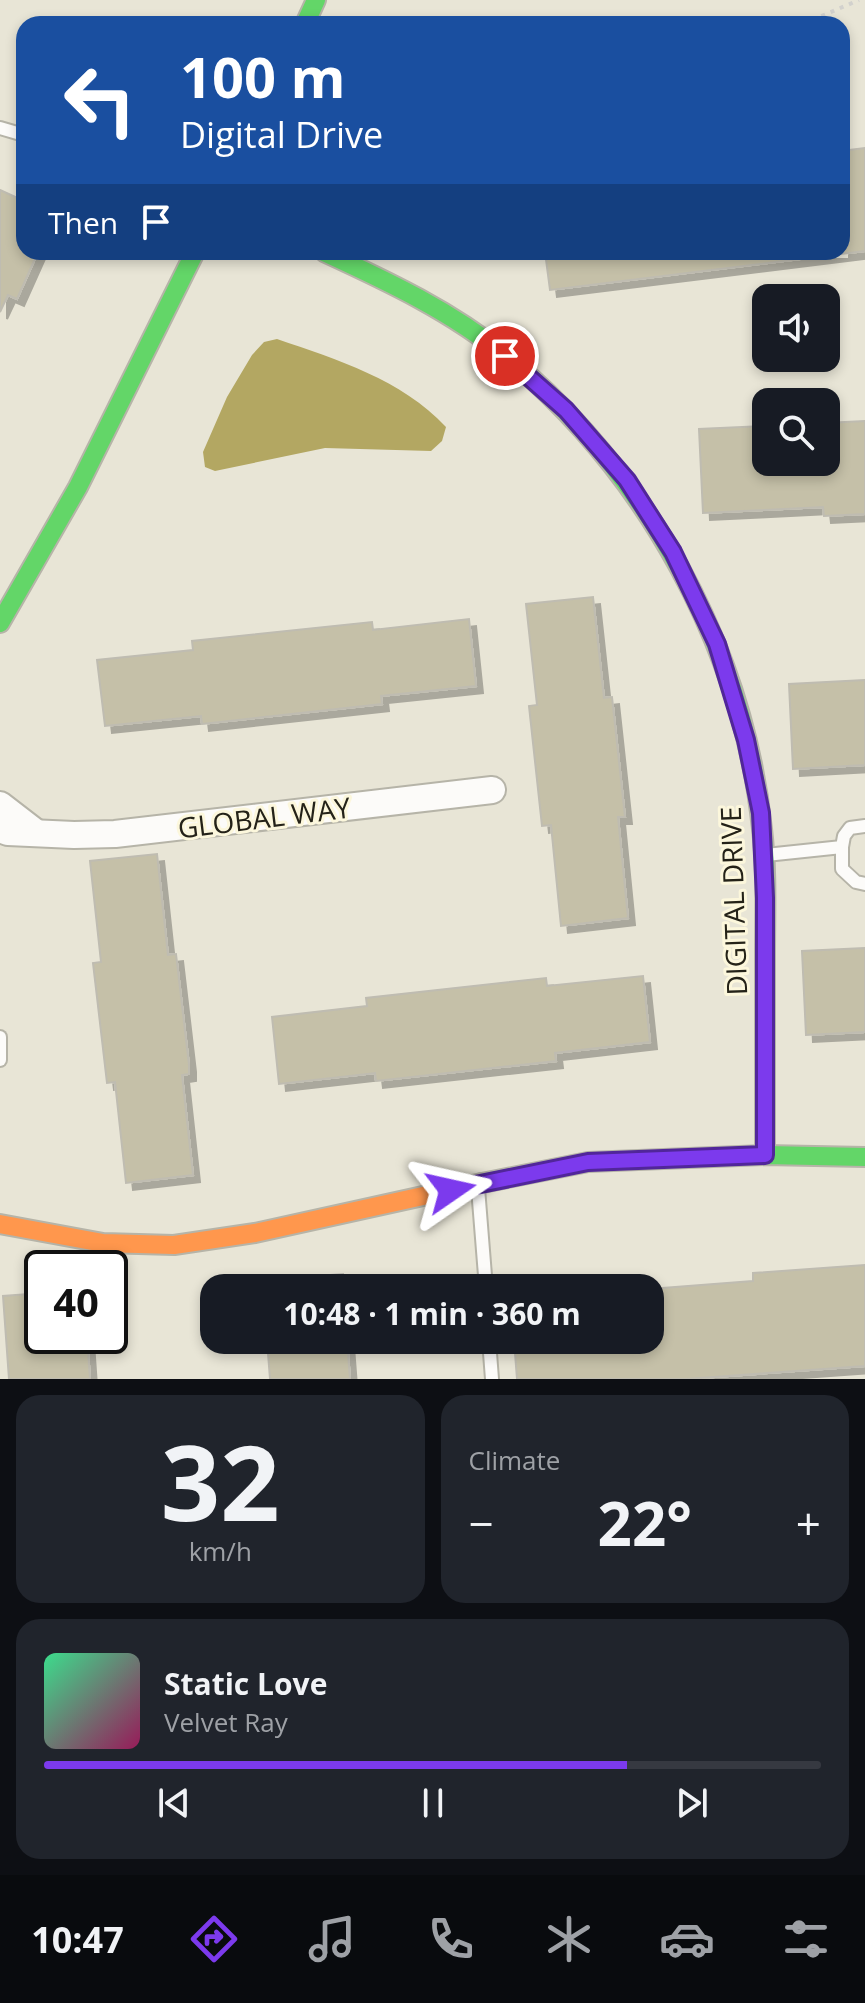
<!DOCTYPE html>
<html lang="en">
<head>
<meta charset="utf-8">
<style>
  body { margin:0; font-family:"Open Sans",sans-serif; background:#20242c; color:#f1f3f6; height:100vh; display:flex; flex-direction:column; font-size:30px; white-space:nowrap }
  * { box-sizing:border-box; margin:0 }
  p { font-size:26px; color:#9ea1a6 }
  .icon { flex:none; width:44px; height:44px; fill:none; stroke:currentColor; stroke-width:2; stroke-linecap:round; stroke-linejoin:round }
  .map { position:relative; height:1379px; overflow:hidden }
  .drawer { display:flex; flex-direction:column; gap:16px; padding:16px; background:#0d0f14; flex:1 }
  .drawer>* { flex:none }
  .hud { position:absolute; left:16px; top:16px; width:834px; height:244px; border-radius:24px; box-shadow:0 4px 12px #0003; background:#1a4fa0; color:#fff; overflow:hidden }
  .buttons { position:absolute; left:752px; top:284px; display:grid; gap:16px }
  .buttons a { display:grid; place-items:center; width:88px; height:88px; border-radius:16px; background:#171b24; box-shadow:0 4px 12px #0003; font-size:40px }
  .speed { position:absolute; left:24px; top:1250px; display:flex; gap:16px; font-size:40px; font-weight:700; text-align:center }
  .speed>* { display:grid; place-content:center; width:104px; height:104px; border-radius:50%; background:#171b24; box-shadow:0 4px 12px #0003; line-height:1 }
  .speed .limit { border:4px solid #111; border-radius:12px; background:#fff; color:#111 }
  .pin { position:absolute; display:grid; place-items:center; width:68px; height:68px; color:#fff; margin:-34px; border:4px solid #fff; border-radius:50%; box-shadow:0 2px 8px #0007 }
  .me { position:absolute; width:88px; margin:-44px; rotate:79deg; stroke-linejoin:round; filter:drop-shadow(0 0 6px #0008) }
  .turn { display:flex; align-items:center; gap:28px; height:168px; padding:0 32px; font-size:36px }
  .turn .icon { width:104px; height:104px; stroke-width:2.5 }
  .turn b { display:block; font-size:56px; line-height:68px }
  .then { display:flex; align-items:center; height:76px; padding:0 32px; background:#0003; gap:16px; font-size:30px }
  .big { font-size:60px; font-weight:700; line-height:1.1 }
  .drawer .card { flex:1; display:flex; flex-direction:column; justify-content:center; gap:12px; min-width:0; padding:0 28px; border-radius:24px; background:#20242c }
  .drawer .dial { align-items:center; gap:0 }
  .dial b { font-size:104px; line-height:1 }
  .song { display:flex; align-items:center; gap:24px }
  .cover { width:96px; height:96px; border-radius:12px; background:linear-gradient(135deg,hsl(150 70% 55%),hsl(330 70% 35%)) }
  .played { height:8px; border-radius:4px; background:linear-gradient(90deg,#7c3aed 75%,#363941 75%) }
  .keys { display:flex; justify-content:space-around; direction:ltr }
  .heat { display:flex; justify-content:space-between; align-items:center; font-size:44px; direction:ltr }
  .drawer .tiles { flex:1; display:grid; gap:16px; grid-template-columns:1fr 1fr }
  .card:last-child { grid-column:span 2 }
  .trip { position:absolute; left:200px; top:1274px; width:464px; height:80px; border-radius:24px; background:#171b24; box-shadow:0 4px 12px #0003; font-weight:700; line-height:80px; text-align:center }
  .menu { display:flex; height:128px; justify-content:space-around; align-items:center; background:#090b0e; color:#9ea1a6 }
  .menu .icon { width:56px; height:56px }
  .menu .on { color:#7c3aed }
  .menu b { font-size:36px; color:#f1f3f6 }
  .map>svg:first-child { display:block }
</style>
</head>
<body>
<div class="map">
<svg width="865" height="1379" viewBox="0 0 865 1379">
  <defs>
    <filter id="shadow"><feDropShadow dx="7" dy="7" stdDeviation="0" flood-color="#0004"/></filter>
  </defs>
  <rect width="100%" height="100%" fill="#e8e5d6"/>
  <path fill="#b3a762" d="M277 339C338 360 401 379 446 427L442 441 431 451 325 448 215 471 205 467 203 452 227 397 252 355 264 342Z"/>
  <g fill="#c5c0a8" stroke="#bfbcb1" stroke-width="2" filter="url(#shadow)">
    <path d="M865 148V251L550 290 545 252H842V151Z"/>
    <path d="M0 190 24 201V252H38L17 299 8 295 0 312Z"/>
    <path d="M865 421V514L824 516 823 507 703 513 699 429 766 426V462H826V423Z"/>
    <path d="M593 597 604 698 612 697 625 817H618L628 918 561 926 551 825 542 826 529 706 537 705 526 604Z"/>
    <path d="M469 619 476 686 381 696 382 704 202 724 201 716 105 726 97 660 193 650 192 641 372 622 373 630Z"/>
    <path d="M865 680V765L793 769 789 684Z"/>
    <path d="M157 854 168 955 176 954 189 1065V1074L182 1075 193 1175 126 1183 115 1082 107 1083 93 963 101 962 90 861Z"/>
    <path d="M865 948V1032L806 1035 802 951Z"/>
    <path d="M643 976 650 1042 555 1053 556 1061 376 1081 375 1073 279 1084 272 1017 367 1006 366 998 546 978 547 986Z"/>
    <path d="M865 1265V1366L687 1379H517L514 1340H650V1289L753 1281V1273Z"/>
    <path d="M343 1274V1288H263L262 1280Z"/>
    <path d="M42 1293V1336H87L90 1379H9L3 1296Z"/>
    <path d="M267 1340H347L350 1379H270Z"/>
  </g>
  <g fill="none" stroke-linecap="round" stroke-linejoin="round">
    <g stroke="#b6b4a8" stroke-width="16">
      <g id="lane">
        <path d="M0 128 24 135"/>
        <path d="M842 847V869L856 882 865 884"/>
        <path d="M766 855 842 847 844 836 850 828 865 826"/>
        <path d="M0 1037V1060"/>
        <path d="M478 1188 486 1288"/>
        <path d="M489 1340 492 1379"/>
      </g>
    </g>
    <g stroke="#b6b4a8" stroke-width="30">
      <g id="street">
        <path d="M0 805 35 832"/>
        <path d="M0 829 8 832 74 835 115 834 492 790"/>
      </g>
    </g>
    <g stroke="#b6b4a8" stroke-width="22">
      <g id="fast">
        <path d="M305 24 316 0"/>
        <path d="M324 252C387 281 453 312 507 357 647 473 743 647 762 829 767 871 765 913 765 956 765 1022 765 1089 765 1155"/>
        <path d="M0 623 78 487 195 252"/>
        <path d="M482 1183 588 1162 765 1155 865 1157"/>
      </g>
    </g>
    <g stroke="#b6b4a8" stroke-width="22">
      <path id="slow" d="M0 1224 103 1243 174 1245 255 1233 482 1183"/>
    </g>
    <path stroke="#d2d1cd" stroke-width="4" stroke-dasharray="4 6" stroke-linecap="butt" d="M803 24 859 0"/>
    <use href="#lane" stroke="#fcfbf9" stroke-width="12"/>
    <use href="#street" stroke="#fcfbf9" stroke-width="26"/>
    <use href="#fast" stroke="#63d668" stroke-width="18"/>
    <use href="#slow" stroke="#ff974d" stroke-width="18"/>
  </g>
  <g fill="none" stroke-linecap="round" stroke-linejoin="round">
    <g stroke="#51269a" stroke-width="20">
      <path id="route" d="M451 1190 588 1162 765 1155V898L761 813 746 740 717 644 673 552 627 480 566 410 505 356"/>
    </g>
    <use href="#route" stroke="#7c3aed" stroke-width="14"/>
  </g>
  <g text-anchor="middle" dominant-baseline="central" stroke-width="6" stroke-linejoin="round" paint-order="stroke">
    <g font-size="28" fill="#242218" stroke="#fcf7dc">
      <text transform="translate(264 817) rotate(-7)">GLOBAL WAY</text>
      <text transform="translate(733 901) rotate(-92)">DIGITAL DRIVE</text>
    </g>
  </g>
</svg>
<div class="buttons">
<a><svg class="icon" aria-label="sound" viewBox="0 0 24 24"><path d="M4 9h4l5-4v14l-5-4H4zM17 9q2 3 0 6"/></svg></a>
<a><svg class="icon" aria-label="search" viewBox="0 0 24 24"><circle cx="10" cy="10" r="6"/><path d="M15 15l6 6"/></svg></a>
</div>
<div class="speed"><div class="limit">40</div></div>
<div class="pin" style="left:505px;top:356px;background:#d93025"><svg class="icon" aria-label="arrive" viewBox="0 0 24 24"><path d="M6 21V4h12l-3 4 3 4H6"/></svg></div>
<svg class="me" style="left:451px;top:1190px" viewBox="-20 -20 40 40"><path d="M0-17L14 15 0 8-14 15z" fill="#7c3aed" stroke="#fff" stroke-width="4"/></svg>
<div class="trip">10:48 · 1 min · 360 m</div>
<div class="hud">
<div class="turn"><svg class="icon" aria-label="left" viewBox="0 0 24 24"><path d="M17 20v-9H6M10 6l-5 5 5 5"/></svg><div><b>100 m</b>Digital Drive</div></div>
<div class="then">Then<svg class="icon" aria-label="arrive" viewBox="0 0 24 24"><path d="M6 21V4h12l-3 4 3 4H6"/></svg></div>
</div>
</div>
<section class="drawer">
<div class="tiles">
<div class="card dial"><b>32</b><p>km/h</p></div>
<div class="card"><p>Climate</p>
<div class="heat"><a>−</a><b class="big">22°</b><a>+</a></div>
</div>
<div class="card">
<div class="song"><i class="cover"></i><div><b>Static Love</b><p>Velvet Ray</p></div></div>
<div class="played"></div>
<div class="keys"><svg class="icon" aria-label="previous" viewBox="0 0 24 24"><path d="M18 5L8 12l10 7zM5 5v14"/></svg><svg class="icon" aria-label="pause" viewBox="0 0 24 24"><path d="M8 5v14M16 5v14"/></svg><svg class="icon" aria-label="next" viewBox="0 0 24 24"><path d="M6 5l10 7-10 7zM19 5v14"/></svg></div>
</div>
</div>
</section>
<nav class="menu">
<b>10:47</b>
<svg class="icon on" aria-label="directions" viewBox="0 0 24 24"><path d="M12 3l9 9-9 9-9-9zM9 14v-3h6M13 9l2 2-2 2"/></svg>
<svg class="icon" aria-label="music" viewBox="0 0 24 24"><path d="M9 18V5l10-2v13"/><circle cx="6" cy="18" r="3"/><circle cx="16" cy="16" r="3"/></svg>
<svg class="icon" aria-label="phone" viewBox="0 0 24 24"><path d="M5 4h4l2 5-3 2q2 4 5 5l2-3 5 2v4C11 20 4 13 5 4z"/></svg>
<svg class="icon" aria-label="climate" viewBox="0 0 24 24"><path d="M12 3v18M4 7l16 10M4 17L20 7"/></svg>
<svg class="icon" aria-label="car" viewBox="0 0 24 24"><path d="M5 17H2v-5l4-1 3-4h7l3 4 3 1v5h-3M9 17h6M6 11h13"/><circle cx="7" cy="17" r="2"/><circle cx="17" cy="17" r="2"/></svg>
<svg class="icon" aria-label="filters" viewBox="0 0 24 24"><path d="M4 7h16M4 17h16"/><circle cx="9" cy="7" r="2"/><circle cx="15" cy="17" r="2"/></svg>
</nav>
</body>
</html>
